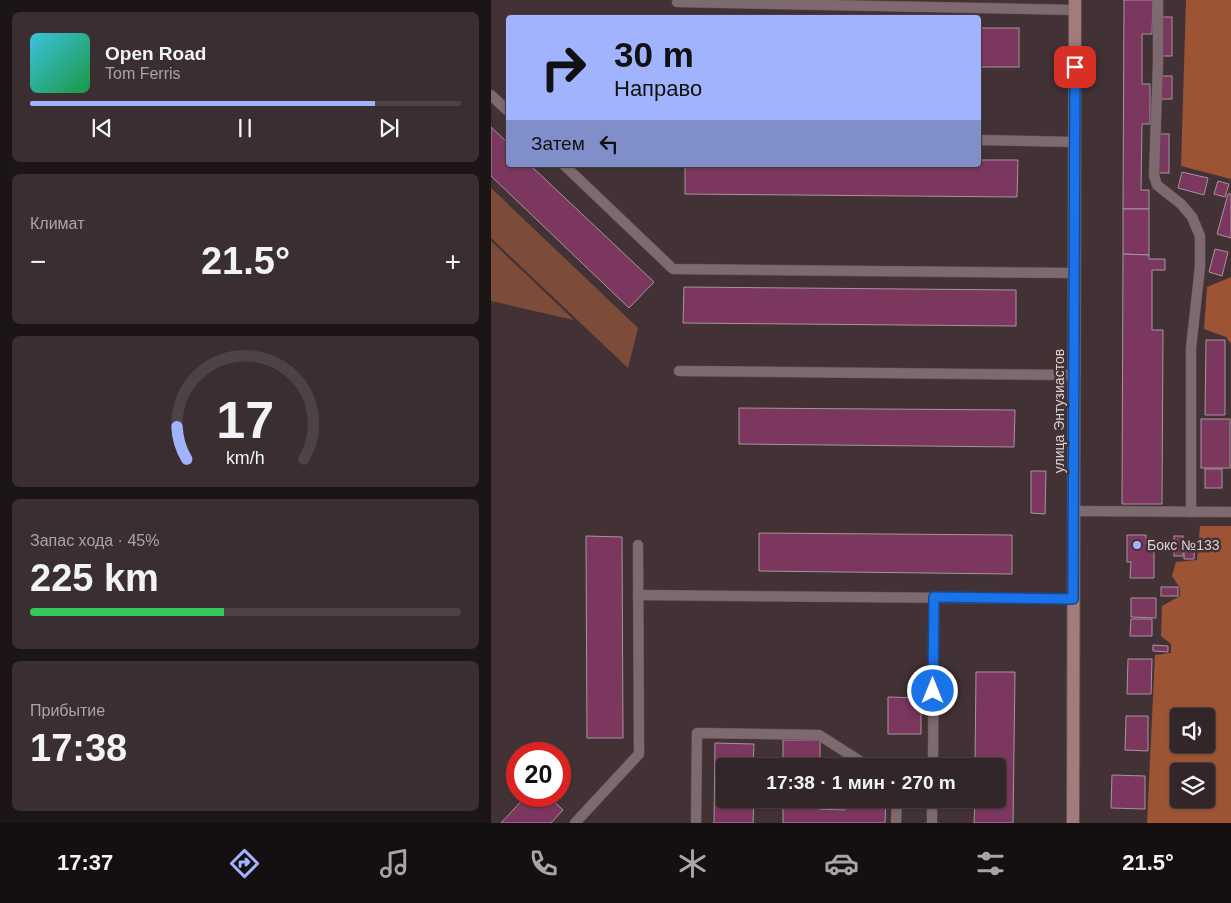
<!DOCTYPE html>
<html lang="ru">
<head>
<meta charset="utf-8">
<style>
  body { margin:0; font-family:Arial,sans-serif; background:#3a2e30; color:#f1f3f6; height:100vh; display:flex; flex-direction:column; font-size:19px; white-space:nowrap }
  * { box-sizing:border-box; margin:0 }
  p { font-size:16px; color:#a8a5a8 }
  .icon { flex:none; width:28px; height:28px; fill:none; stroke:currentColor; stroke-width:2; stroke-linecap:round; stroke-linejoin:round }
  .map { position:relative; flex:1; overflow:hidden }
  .panel { display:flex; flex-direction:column; gap:12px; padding:12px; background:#1c1516; width:491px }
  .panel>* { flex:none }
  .guide { position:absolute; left:15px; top:15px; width:475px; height:152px; border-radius:5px; box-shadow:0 1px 4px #0004,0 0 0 1px #4d4345; background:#a1b3fd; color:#111; overflow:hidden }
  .controls { position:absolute; left:679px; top:708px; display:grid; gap:10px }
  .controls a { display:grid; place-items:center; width:45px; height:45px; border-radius:5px; background:#322628; box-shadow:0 1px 4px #0004,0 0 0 1px #4d4345; font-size:25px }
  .speed { position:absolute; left:15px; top:742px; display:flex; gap:10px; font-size:25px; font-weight:700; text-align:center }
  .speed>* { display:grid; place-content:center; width:65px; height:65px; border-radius:50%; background:#322628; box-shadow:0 1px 4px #0004,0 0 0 1px #4d4345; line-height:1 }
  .speed .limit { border:8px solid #d22; background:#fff; color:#111 }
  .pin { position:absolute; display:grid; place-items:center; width:42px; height:42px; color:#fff; margin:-21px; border-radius:10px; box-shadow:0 2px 8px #0006 }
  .me { position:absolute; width:55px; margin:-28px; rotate:0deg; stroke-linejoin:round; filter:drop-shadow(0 0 4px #0008) }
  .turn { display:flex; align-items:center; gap:18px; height:105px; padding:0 25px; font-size:22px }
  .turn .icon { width:65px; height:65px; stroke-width:2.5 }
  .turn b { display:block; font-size:35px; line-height:42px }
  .then { display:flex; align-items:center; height:48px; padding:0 25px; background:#0003; gap:10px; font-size:19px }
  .big { font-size:38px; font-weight:600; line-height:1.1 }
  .panel .tile { flex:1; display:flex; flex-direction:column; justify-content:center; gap:8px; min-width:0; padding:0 18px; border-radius:8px; background:#3a2e30 }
  .panel .dial { align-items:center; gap:0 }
  .dial svg { height:130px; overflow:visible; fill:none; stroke:#4d4345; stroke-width:7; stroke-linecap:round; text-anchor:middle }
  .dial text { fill:#f1f3f6; stroke:none }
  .song { display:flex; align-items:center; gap:15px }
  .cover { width:60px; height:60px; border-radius:8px; background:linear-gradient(135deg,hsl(190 70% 55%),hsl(140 70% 35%)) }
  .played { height:5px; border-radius:2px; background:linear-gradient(90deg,#a1b3fd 80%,#4d4345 80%) }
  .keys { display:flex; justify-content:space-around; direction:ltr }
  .heat { display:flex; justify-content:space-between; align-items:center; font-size:28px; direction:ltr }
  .charge { height:8px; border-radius:4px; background:linear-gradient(90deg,#34c759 45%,#4d4345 0) }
  .trip { position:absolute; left:225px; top:758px; width:290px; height:50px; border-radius:5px; background:#322628; box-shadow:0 1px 4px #0004,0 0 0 1px #4d4345; font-weight:600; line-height:50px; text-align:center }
  .menu { display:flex; height:80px; justify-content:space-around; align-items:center; background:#140f10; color:#a8a5a8 }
  .menu .icon { width:35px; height:35px }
  .menu .current { color:#a1b3fd }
  .menu b { font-size:22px; color:#f1f3f6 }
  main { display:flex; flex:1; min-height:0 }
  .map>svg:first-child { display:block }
</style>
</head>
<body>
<main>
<section class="panel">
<div class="tile">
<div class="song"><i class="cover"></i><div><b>Open Road</b><p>Tom Ferris</p></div></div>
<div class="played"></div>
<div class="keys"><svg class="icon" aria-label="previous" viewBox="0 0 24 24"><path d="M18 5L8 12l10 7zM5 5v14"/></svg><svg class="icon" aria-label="pause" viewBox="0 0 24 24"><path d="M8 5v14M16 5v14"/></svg><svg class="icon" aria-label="next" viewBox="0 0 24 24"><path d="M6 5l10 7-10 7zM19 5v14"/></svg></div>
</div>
<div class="tile"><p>Климат</p>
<div class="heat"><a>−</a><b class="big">21.5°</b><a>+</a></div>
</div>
<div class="tile dial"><svg viewBox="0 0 100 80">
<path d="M14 69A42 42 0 1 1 86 69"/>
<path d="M14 69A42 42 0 0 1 8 49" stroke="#a1b3fd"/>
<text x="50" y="56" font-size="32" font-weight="700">17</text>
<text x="50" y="72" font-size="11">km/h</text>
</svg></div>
<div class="tile"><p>Запас хода · 45%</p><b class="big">225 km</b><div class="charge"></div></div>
<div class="tile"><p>Прибытие</p><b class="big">17:38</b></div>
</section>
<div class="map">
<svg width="740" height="823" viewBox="0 0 740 823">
  <rect width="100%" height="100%" fill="#433235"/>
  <g fill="#7c4c39">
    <path d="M0 188 147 328 137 368 0 238Z"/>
    <path d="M0 241 83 320 0 301Z"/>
  </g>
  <g fill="#9d5435" fill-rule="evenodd">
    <path d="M695 0H740V179L690 166Z"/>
    <path d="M740 277V344L735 337 713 329 716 287Z"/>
    <path d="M709 526H740V823H656L664 655 680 653V644L670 636 671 606 689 596V588L681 576 685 562 706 560ZM688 716H715V744H688ZM688 771H715V799H688Z"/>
  </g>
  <g fill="#7b375d" stroke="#a7949d">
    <path d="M633 0H662L661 34H651V84H659V124H651L650 190H658V209H632Z"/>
    <rect x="670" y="17" width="11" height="39"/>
    <rect x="488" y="28" width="40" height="39"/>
    <rect x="669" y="76" width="12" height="23"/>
    <path d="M0 127 18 144V165H39L163 282 138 308 0 176Z"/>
    <rect x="667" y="134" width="11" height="39"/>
    <path d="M488 160H527L526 197 194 194V165H488Z"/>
    <path d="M691 172 717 178 713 195 687 188Z"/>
    <path d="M727 181 738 184 734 197 723 194Z"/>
    <path d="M737 194H740V238L726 234Z"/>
    <path d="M632 209H658V255L632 254Z"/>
    <path d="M724 249 737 252 731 276 718 272Z"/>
    <path d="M632 254 658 255V259H674V270H661V330H672L671 504H631Z"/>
    <path d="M193 287 525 290V326L192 323Z"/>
    <path d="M715 340H734V415H714Z"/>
    <path d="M248 408 524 410 523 447 248 444Z"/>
    <rect x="710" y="419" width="29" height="49"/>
    <rect x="714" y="469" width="17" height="19"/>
    <path d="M540 471H555L554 514 540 513Z"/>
    <path d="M268 533 521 535V574L268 571Z"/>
    <path d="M636 535H655V544H663V578H639L640 562H636Z"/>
    <path d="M95 536 131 537 132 738H96Z"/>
    <rect x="683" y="536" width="9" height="20"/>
    <path d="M693 541 704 542 703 559H693Z"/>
    <rect x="670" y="587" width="17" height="9"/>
    <path d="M640 598H665V618L640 617Z"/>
    <path d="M640 619H661V636H639Z"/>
    <path d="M662 645 677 646V652L662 651Z"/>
    <path d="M637 659H661L660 694H636Z"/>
    <path d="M485 672H524L522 823H483L484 799H506V766H484Z"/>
    <path d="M397 697 430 698V734H397Z"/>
    <path d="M635 716H657V751L634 750Z"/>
    <rect x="292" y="740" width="37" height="26"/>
    <path d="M224 743 263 744 262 766H234V799H263L262 823H223Z"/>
    <path d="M621 775 654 776V809L620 808Z"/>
    <path d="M35 796H57L72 810 60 823H10Z"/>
    <path d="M292 799H329L328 809 354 810V799H395L394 823H292Z"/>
  </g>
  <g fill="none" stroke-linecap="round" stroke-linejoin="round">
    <g stroke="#5f5154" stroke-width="11">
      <g id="service">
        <path d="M667 0V63L663 176 666 185 690 204 701 217 709 236V267L700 348V512"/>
        <path d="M186 2 584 10"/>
        <path d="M0 95 18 112"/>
        <path d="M488 140 583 142"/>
        <path d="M73 165 182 269 583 273"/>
        <path d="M188 371 583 375"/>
        <path d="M582 511 740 512"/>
        <path d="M147 595 582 599"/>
        <path d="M442 766 443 597"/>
        <path d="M84 823 148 754 147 545"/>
        <path d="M205 823 206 733 328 735 375 765 442 766"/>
        <path d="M405 823 406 799"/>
        <path d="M441 823V799"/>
      </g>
    </g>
    <g stroke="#5f5154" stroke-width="14">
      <path id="secondary" d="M582 823 584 0"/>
    </g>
    <use href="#service" stroke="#7e6a6e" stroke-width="10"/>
    <use href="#secondary" stroke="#a37b7c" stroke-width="12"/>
  </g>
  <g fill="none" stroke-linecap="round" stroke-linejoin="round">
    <g stroke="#114b97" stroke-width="12">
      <path id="route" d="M442 691 443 597 582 599 584 67"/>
    </g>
    <use href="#route" stroke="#1a73e8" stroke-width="9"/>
  </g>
  <circle fill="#a1b3fd" stroke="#433235" stroke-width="2" cx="646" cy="545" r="5"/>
  <g text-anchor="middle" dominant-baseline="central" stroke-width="5" stroke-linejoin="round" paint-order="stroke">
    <g font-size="14" fill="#ded3d4" stroke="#433235">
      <text transform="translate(568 411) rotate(-90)">улица Энтузиастов</text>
    </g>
    <g font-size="14" fill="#ded3d4" stroke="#433235" text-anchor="start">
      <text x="656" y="545">Бокс №133</text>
    </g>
  </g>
</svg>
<div class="controls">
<a><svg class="icon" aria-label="sound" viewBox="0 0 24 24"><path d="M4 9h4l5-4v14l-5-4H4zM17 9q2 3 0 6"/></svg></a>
<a><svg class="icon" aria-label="layers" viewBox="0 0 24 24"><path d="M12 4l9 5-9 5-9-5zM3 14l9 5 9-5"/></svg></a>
</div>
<div class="speed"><div class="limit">20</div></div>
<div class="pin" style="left:584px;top:67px;background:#d93025"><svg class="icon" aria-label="arrive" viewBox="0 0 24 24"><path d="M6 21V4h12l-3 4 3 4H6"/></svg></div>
<svg class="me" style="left:442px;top:691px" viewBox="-20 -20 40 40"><circle r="17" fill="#1a73e8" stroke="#fff" stroke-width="3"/><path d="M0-11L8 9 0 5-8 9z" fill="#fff"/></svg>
<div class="trip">17:38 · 1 мин · 270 m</div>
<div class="guide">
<div class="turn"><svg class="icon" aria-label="right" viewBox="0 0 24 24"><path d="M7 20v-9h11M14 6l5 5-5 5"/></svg><div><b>30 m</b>Направо</div></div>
<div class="then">Затем<svg class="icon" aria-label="left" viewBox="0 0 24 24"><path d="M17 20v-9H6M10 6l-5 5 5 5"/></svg></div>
</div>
</div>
</main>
<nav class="menu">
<b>17:37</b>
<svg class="icon current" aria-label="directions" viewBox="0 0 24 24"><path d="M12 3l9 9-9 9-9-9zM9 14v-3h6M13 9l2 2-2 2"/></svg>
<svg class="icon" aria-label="music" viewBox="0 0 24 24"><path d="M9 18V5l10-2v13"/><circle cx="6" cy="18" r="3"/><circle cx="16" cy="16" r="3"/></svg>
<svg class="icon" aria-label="phone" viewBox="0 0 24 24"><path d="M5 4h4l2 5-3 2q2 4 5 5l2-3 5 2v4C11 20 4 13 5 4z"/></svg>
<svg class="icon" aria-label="climate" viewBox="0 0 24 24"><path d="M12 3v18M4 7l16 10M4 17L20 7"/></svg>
<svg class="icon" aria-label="car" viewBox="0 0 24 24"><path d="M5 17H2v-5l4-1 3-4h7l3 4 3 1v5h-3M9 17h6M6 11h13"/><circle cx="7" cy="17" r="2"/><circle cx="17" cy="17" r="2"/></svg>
<svg class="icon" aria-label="filters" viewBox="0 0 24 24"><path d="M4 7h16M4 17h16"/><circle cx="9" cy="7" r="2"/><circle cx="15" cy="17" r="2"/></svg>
<b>21.5°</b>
</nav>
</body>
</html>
